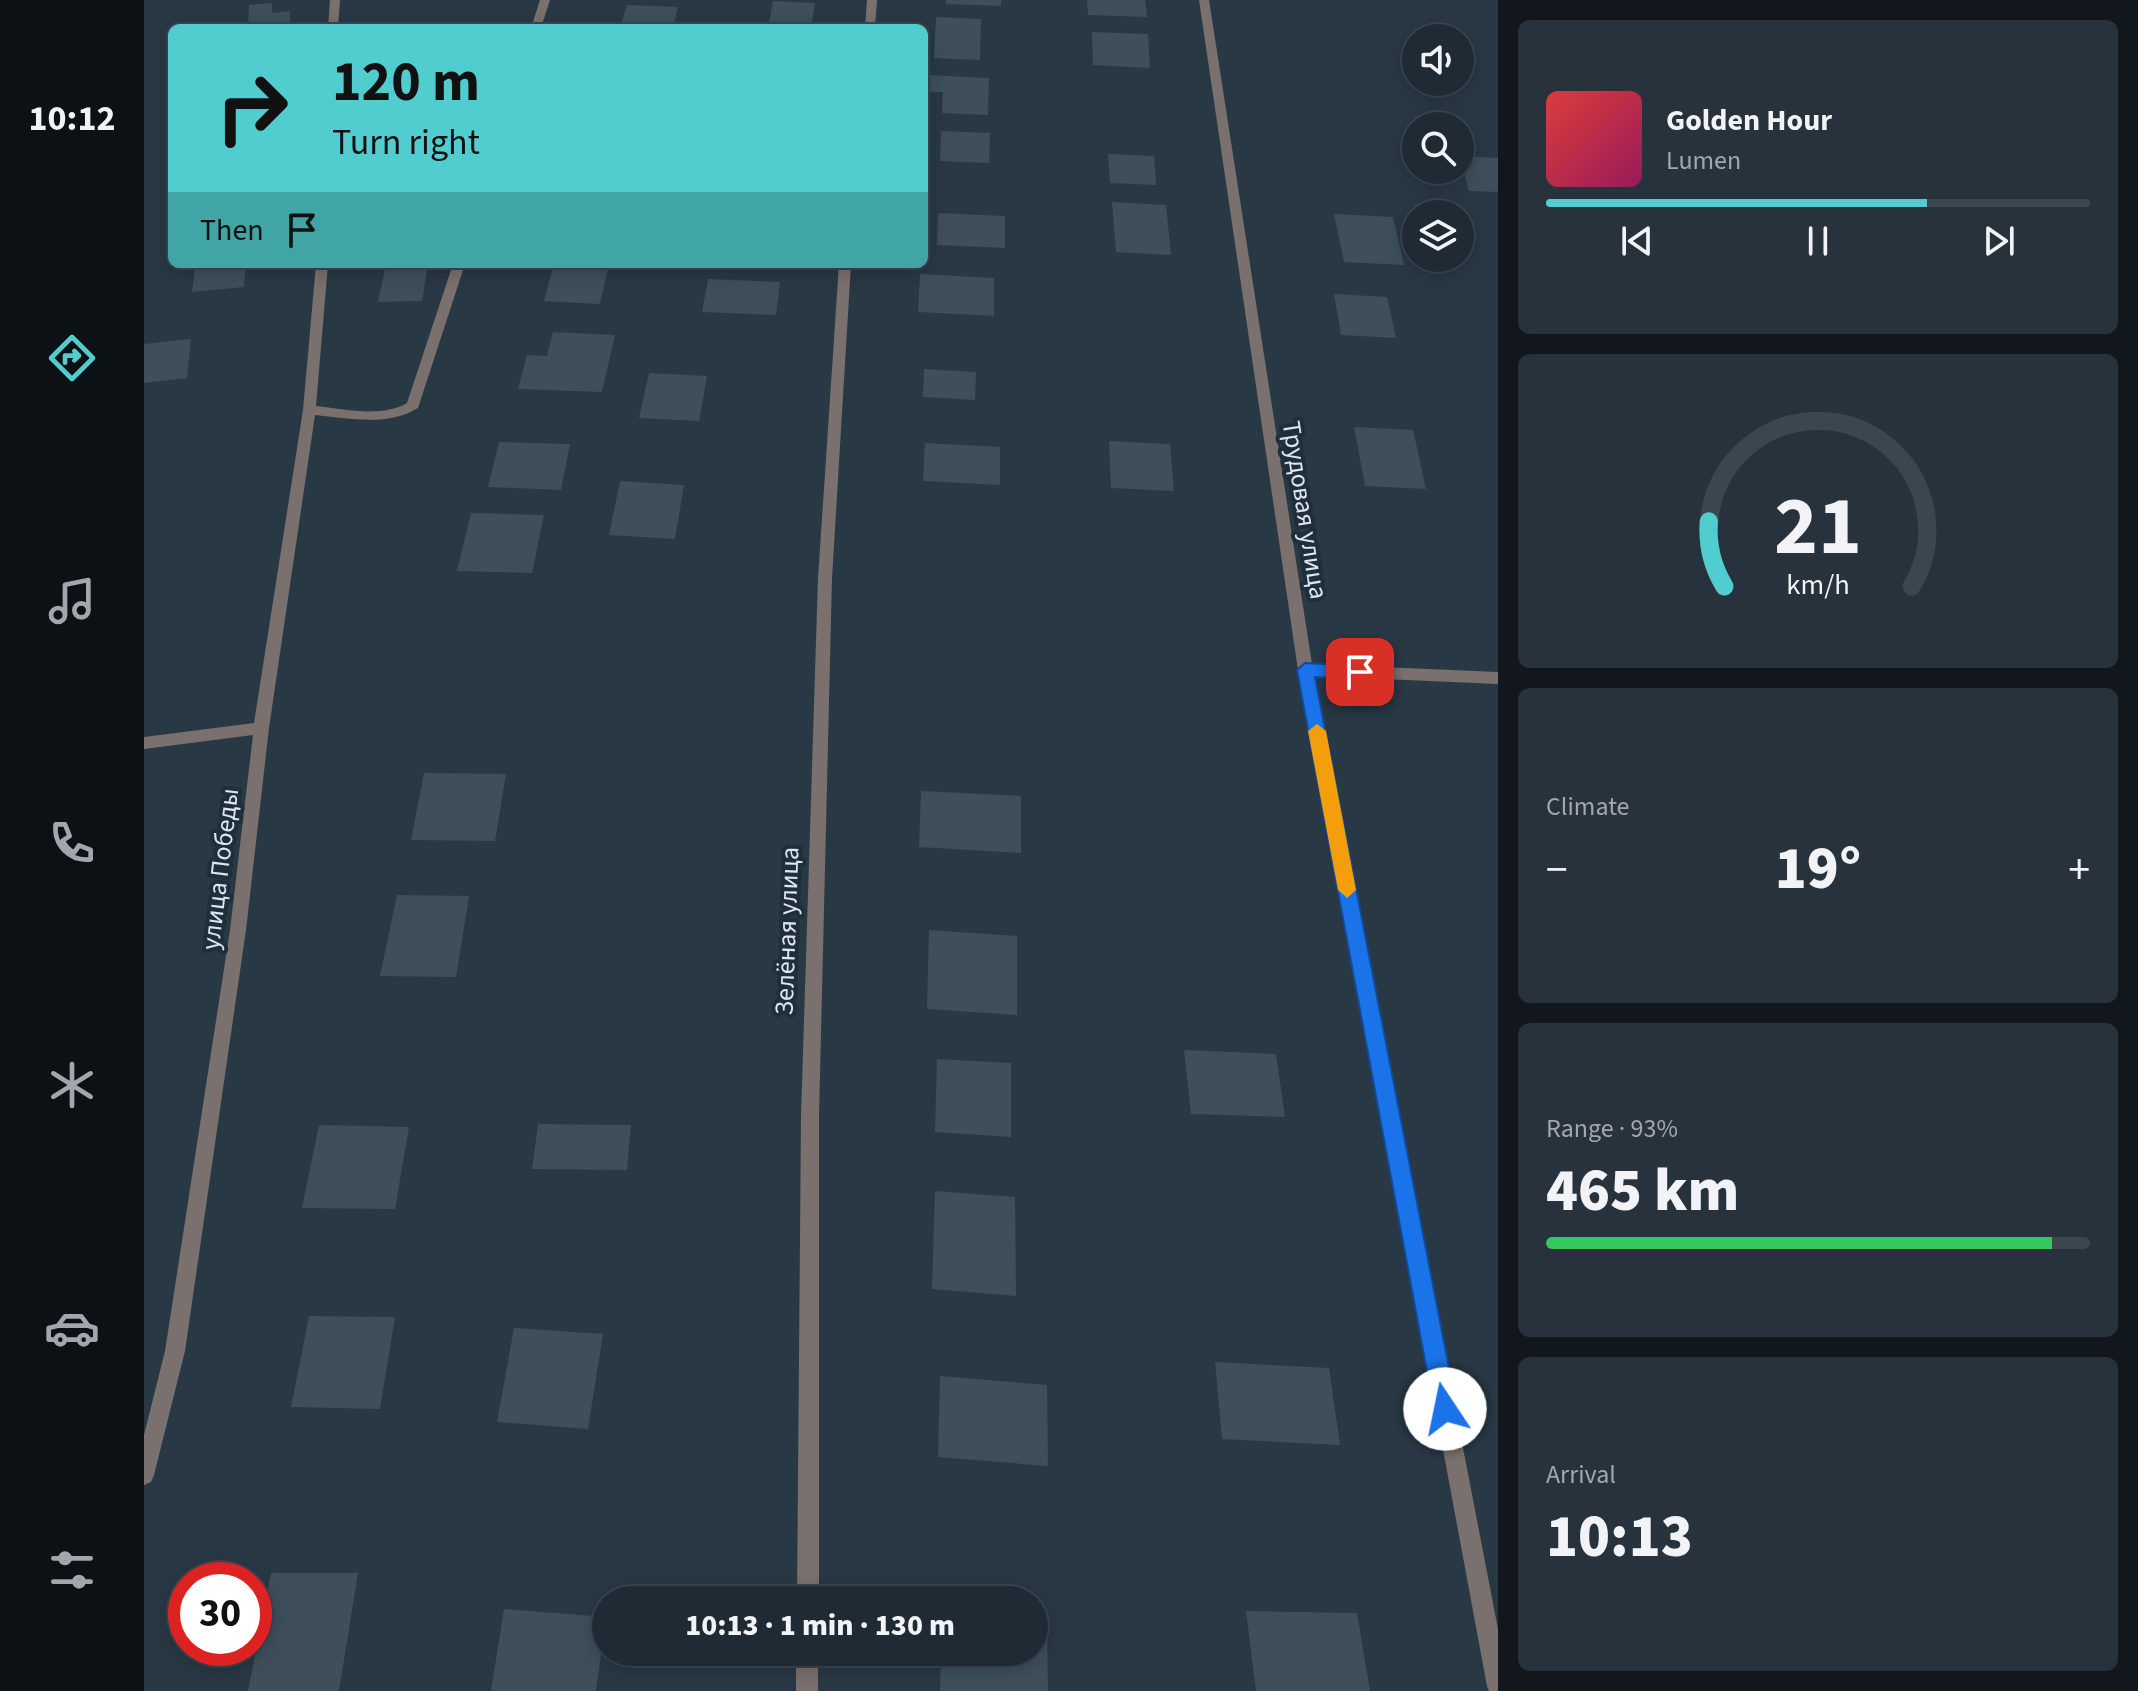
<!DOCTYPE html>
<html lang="en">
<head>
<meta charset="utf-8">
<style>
  body { margin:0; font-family:"Source Sans 3",sans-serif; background:#27323c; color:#f1f3f6; height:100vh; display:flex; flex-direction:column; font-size:30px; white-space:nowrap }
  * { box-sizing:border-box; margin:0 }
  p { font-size:26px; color:#a1a7ac }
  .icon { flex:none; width:44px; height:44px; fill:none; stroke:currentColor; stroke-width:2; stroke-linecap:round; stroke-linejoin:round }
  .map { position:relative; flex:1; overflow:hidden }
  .sheet { display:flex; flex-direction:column; gap:20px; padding:20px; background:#11171d; width:640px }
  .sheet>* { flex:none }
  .top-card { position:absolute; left:24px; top:24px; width:760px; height:244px; border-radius:12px; box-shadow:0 4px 20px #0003,0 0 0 2px #3c464f; background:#52cdcf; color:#111; overflow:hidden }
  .fabs { position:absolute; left:1258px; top:24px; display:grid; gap:16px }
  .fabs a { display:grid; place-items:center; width:72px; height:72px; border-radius:50%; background:#1f2a34; box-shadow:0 4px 20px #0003,0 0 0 2px #3c464f; font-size:40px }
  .speed { position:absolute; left:24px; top:1562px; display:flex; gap:16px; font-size:40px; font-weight:700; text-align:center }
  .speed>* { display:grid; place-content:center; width:104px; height:104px; border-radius:50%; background:#1f2a34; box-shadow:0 4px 20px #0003,0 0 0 2px #3c464f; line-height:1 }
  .speed .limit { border:12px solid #d22; background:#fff; color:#111 }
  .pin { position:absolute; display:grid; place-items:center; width:68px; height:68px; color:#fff; margin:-34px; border-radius:16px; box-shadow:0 4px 12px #0006 }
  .me { position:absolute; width:88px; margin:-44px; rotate:349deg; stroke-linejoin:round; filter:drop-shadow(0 0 6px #0008) }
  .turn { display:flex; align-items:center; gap:28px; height:168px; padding:0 32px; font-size:36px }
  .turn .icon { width:104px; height:104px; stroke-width:2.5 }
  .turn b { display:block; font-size:56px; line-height:68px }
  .then { display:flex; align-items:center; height:76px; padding:0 32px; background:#0003; gap:16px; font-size:30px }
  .big { font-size:60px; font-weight:800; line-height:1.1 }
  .sheet .card { flex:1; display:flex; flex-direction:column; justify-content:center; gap:12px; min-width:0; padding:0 28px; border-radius:12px; background:#27323c }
  .sheet .dial { align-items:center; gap:0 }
  .dial svg { height:208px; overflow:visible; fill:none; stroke:#3c464f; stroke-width:7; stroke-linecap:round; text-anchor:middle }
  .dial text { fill:#f1f3f6; stroke:none }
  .song { display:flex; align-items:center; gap:24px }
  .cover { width:96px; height:96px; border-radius:12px; background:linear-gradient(135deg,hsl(0 70% 55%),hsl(330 70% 35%)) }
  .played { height:8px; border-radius:4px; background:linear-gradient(90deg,#52cdcf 70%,#3c464f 70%) }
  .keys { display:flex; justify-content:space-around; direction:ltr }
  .heat { display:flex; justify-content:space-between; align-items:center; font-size:44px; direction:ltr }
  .charge { height:12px; border-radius:6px; background:linear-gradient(90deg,#34c759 93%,#3c464f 0) }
  .trip { position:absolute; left:448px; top:1586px; width:456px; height:80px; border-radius:40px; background:#1f2a34; box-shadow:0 4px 20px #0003,0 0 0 2px #3c464f; font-weight:800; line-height:80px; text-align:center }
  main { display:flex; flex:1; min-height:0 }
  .tabs { display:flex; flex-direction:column; width:144px; justify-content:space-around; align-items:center; background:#0c1115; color:#a1a7ac }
  .tabs .icon { width:56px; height:56px }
  .tabs .current { color:#52cdcf }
  .tabs b { font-size:36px; color:#f1f3f6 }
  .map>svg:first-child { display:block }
</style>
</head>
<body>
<main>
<nav class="tabs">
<b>10:12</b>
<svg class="icon current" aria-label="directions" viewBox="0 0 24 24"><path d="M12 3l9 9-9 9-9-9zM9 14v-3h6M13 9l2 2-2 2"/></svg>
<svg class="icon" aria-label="music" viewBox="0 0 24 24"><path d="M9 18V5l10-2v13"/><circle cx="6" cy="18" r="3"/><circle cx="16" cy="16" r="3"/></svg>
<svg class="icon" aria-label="phone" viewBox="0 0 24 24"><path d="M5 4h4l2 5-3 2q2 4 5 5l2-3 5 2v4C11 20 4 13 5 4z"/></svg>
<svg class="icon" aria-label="climate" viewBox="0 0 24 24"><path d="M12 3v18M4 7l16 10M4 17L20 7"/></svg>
<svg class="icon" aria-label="car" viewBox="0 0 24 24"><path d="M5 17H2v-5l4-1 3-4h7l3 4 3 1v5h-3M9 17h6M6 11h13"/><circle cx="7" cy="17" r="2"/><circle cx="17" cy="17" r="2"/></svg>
<svg class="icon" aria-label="filters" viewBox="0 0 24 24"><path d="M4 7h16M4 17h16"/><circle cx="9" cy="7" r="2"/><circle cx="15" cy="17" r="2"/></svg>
</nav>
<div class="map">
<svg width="1354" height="1691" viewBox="0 0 1354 1691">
  <rect width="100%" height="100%" fill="#293845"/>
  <g fill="#3e4e5b">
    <path d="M802 0H857V6L802 4Z"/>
    <path d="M943 0H1001L1003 17 944 15Z"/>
    <path d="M629 1 671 3 667 28H624Z"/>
    <path d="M128 3V13L146 11V28H104L105 5Z"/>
    <path d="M483 5 534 7 529 28 476 27Z"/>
    <path d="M792 17 837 19 836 60 790 58Z"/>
    <path d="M948 32 1004 34 1006 68 949 65Z"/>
    <path d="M784 75 845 78 844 115 798 113 799 92H783Z"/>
    <path d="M797 131 846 133 845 163 796 161Z"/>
    <path d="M964 154 1010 156 1012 185 966 183Z"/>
    <path d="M1316 156 1354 158V192L1325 191Z"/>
    <path d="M968 202 1022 205 1027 255 972 252Z"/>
    <path d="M794 213 861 216V248L793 245Z"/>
    <path d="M1190 214 1249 217 1260 265 1200 262Z"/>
    <path d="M102 264 100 287 48 292 51 267Z"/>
    <path d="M242 264H284L278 301 234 302Z"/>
    <path d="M410 264H465L456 304 400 301Z"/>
    <path d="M776 274 850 278V316L774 312Z"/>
    <path d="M564 279 636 282 632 315 558 312Z"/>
    <path d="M1190 294 1243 297 1252 338 1197 335Z"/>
    <path d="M409 332 471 335 458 392 374 389 383 355 403 356Z"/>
    <path d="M47 339 43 378 0 383V344Z"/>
    <path d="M780 369 832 372 831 400 779 397Z"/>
    <path d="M505 373 563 376 555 421 495 418Z"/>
    <path d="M1210 427 1269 430 1282 489 1221 486Z"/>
    <path d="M965 441 1026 444 1030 491 967 488Z"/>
    <path d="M355 442 426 444 417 490 344 487Z"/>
    <path d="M781 443 856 447V485L779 481Z"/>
    <path d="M476 481 540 485 531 539 465 535Z"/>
    <path d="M327 513 400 515 388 573 313 571Z"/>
    <path d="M280 773 362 774 351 841 267 840Z"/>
    <path d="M777 791 877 796V853L775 847Z"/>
    <path d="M253 895 325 896 312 977 236 976Z"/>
    <path d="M785 930 873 936V1015L783 1009Z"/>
    <path d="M1040 1050 1132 1054 1141 1117 1047 1114Z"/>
    <path d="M793 1059 867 1063V1137L791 1132Z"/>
    <path d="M394 1124 487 1125 483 1170 388 1169Z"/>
    <path d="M175 1125 265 1127 251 1209 158 1208Z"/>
    <path d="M791 1191 871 1197 872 1296 788 1289Z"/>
    <path d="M165 1316 251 1317 236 1409 147 1407Z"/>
    <path d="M370 1328 459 1334 444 1429 353 1422Z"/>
    <path d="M1071 1362 1185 1368 1196 1445 1078 1439Z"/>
    <path d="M796 1376 903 1385 904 1466 794 1457Z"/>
    <path d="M127 1573H214L195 1691H104Z"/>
    <path d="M360 1609 462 1617 452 1691H347Z"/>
    <path d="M1102 1611 1213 1613 1226 1691H1112Z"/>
    <path d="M890 1623 903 1624 904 1691H796L797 1652H890Z"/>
  </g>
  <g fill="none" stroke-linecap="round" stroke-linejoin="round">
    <g fill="#7a706d" fill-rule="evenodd">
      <path d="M186 0H196L194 28H184Z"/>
      <path d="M396 0H406L397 28H387Z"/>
      <path d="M723 0H733L731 28H721Z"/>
      <path d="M1055 0H1065L1168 664 1354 672V684L1170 676 1354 1629V1691H1345L1343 1686 1154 670Z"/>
      <path d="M172 264H184L172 406C200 409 238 418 263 403L309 264H321L274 408C243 427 204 418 171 415L125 728 102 930 41 1351 10 1475 7 1482 0 1485V1435L21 1351 86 930 109 735 0 749V737L110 723 159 410Z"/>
      <path d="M695 264H707L688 578 675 1116V1600H653L657 1116 674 578Z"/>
      <rect x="652" y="1652" width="22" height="39"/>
    </g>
  </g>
  <path fill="#1a73e8" stroke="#114b97" stroke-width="2" d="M1161 663 1216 666 1225 672 1216 679 1171 677 1313 1409 1309 1417 1301 1420 1293 1417 1290 1409 1153 670Z"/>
  <path fill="#f59e0b" d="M1173 724 1182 731 1212 890 1203 898 1194 890 1164 731Z"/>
  <g text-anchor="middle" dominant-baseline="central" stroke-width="8" stroke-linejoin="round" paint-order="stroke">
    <g font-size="26" fill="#dde6ef" stroke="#1f2e3b">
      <text transform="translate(1161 510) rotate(81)">Трудовая улица</text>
      <text transform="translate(76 869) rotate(-83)">улица Победы</text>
      <text transform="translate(643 931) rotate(-88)">Зелёная улица</text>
    </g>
  </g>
</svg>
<div class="fabs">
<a><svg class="icon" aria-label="sound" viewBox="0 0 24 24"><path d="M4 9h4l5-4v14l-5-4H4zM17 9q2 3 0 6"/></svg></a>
<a><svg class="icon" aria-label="search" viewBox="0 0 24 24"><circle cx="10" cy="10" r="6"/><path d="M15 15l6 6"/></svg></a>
<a><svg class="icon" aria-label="layers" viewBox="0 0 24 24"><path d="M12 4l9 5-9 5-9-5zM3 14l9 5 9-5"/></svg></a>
</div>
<div class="speed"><div class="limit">30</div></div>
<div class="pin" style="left:1216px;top:672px;background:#d93025"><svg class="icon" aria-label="arrive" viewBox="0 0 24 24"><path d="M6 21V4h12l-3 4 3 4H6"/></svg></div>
<svg class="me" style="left:1301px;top:1409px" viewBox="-20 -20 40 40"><circle r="19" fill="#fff"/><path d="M0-13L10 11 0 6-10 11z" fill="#1a73e8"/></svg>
<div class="trip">10:13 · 1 min · 130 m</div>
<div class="top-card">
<div class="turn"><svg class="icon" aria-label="right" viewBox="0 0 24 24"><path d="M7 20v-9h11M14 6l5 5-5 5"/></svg><div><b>120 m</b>Turn right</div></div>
<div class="then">Then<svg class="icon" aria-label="arrive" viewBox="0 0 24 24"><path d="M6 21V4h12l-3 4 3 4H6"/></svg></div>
</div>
</div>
<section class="sheet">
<div class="card">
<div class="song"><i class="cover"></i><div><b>Golden Hour</b><p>Lumen</p></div></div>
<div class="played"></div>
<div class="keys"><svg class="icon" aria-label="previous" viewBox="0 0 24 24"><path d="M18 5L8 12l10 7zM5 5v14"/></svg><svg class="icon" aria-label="pause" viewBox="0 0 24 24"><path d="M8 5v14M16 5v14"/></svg><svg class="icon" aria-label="next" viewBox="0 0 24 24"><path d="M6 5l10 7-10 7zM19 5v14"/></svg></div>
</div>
<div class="card dial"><svg viewBox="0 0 100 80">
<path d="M14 69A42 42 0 1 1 86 69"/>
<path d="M14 69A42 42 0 0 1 8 44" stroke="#52cdcf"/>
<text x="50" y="56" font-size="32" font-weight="700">21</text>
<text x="50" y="72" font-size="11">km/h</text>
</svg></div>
<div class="card"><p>Climate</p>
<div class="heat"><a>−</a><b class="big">19°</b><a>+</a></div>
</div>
<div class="card"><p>Range · 93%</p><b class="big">465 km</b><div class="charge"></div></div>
<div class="card"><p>Arrival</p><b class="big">10:13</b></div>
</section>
</main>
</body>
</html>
